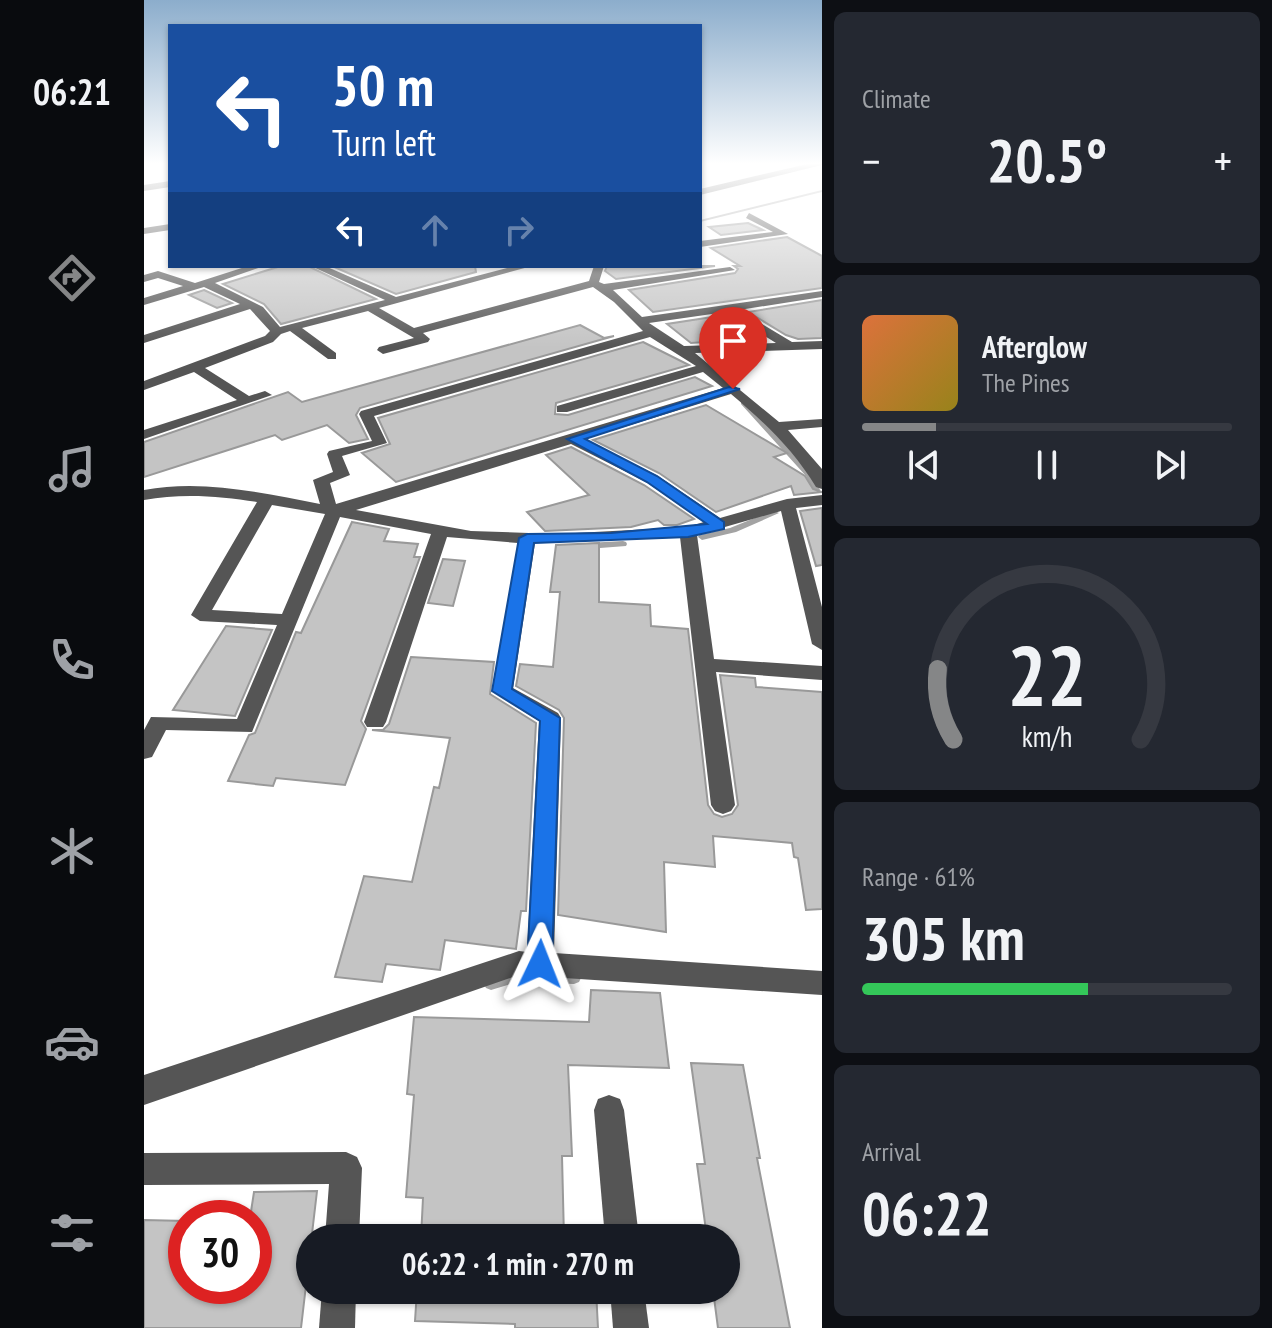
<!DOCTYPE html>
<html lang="en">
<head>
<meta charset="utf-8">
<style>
  body { margin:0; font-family:"PT Sans Narrow",sans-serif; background:#242831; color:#f1f3f6; height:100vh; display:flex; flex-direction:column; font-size:30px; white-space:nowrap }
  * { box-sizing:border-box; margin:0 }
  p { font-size:26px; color:#9ea1a6 }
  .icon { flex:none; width:44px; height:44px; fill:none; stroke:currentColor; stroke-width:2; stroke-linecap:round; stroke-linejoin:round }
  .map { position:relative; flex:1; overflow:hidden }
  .panel { display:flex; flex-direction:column; gap:12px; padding:12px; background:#0d0f14; width:450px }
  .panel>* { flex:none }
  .guide { position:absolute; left:24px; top:24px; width:534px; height:244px; border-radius:0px; box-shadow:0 2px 6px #0004; background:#1a4fa0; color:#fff; overflow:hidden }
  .speed { position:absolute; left:24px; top:1200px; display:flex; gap:16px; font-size:40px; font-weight:700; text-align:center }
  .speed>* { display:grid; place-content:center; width:104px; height:104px; border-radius:50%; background:#171b24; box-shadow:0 2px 6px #0004; line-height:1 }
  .speed .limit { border:12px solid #d22; background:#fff; color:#111 }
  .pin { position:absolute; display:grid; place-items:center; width:68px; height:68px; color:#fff; margin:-82px -34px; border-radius:50% 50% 50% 0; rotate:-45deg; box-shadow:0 0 8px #0007 }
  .pin .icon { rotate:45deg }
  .me { position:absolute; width:88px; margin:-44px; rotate:2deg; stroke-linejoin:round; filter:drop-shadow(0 0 6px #0008) }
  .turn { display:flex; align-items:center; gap:28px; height:168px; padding:0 32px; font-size:36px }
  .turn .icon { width:104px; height:104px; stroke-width:2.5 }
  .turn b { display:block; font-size:56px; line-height:68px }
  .lanes { display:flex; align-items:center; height:76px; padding:0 32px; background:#0003; justify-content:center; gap:40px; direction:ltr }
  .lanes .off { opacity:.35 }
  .big { font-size:60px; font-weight:800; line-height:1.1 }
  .panel .card { flex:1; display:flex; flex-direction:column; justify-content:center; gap:12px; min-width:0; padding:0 28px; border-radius:12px; background:#242831 }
  .panel .dial { align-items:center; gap:0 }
  .dial svg { height:208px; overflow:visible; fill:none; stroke:#363941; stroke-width:7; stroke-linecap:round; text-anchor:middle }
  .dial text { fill:#f1f3f6; stroke:none }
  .song { display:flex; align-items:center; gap:24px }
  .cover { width:96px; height:96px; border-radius:12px; background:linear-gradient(135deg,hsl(20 70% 55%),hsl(50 70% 35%)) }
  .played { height:8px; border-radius:4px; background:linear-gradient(90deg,#858687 20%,#363941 20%) }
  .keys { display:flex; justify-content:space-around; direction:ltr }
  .heat { display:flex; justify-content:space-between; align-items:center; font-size:44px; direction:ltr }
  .charge { height:12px; border-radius:6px; background:linear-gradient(90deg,#34c759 61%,#363941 0) }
  .trip { position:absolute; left:152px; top:1224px; width:444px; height:80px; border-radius:40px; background:#171b24; box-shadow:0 2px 6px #0004; font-weight:800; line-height:80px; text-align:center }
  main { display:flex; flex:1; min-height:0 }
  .tab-bar { display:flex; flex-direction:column; width:144px; justify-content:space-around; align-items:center; background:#090b0e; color:#9ea1a6 }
  .tab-bar .icon { width:56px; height:56px }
  .tab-bar .on { color:#858687 }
  .tab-bar b { font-size:36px; color:#f1f3f6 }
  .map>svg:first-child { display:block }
</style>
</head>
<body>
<main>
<nav class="tab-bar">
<b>06:21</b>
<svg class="icon on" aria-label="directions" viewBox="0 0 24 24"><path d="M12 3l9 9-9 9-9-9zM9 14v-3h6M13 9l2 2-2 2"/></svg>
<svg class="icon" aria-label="music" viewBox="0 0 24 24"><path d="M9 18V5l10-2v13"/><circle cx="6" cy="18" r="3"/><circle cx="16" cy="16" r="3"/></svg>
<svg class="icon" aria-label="phone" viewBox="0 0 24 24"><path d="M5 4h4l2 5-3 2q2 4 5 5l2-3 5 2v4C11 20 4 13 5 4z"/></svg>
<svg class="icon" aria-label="climate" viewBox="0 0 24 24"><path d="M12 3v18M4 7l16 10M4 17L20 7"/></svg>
<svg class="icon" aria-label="car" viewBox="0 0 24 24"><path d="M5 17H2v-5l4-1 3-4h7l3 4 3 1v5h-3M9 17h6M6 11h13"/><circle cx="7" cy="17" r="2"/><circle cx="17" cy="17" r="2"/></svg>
<svg class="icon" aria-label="filters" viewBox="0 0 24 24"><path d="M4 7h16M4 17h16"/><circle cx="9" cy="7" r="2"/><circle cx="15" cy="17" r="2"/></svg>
</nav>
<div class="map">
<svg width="678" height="1328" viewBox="0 0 678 1328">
  <rect width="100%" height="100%" fill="#fff"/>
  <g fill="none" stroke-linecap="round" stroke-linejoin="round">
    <g fill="#a3a3a3" fill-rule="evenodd">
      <path d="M678 190V192L556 222V220Z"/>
      <path d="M597 402H601L669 473 676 490 675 492H669L662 476 597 404Z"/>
      <path d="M628 511H631L635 513 592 532 558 540 554 537 555 535 586 528Z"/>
      <path d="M479 541 482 542 483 544 482 546 443 549 439 546 443 543Z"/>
      <path d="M373 970 430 972 435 974 437 978 435 982 430 984 373 982 347 990 342 988 340 984 342 980Z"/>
    </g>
  </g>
  <g fill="#c4c4c4" stroke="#999" stroke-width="2">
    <path d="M604 223 619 230 577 235 565 227Z"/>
    <path d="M643 237 678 256V288L509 312 485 290 591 273 594 269 590 266H596L567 248Z"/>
    <path d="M137 266H164L232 299 137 324 120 304 79 284Z"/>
    <path d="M188 266H331L332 272 252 294Z"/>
    <path d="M463 266H571L472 279 461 271Z"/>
    <path d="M60 290 88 303 73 308 45 295Z"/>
    <path d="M678 300V338L654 339 642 335 604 312Z"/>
    <path d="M581 315 618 338 547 343 523 324Z"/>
    <path d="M436 325 460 338 470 336 216 408 212 415 224 439 205 443 183 425 138 440 131 435 0 477V442L144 392 158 402Z"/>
    <path d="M499 342 545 365 412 403 411 414 424 415 551 377 568 386 252 482 218 453 246 444 234 418Z"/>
    <path d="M562 405 643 453 630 457 661 476 669 489 678 492 650 495 647 486 572 512 515 473 449 440Z"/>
    <path d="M427 447 500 485 550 519 533 525H520L514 520 487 527 401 531 383 512 445 495 402 455Z"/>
    <path d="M678 508V565L672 566 656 511Z"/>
    <path d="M208 522 245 529 240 541 274 544 270 557H276L217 721 222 729 201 785 132 778 129 786 84 781 105 735 111 733 152 632 157 633Z"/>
    <path d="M455 543V602L506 605 507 626 544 629 564 805 570 814 578 817 588 814 594 805 576 675 611 678 612 687 678 692V909L662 910 654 858 650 857 648 843 569 836 571 867 520 862 522 932 414 915 420 718 415 710 372 686 376 664 409 667 416 592H406L412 545Z"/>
    <path d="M299 559 321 561 309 606 284 603Z"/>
    <path d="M82 626 128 630 91 716 29 710Z"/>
    <path d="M267 657 350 662 346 694 392 723 382 911H377L372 949 301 940 296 970 242 964 238 982 191 977 220 876 268 882 290 787 295 788 306 738 228 730H239L245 724Z"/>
    <path d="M447 990 516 993 525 1068 424 1065 428 1156H418L420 1238H277L279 1198 262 1197 270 1095 263 1094 270 1017 445 1022Z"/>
    <path d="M547 1063 599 1065 616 1158H613L646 1328H574L569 1290H582V1238H563L553 1164H561Z"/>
    <path d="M173 1191 157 1328H0V1220L42 1221V1286H110V1218H106L110 1192Z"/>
    <path d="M273 1290H452L454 1328H371V1324L271 1321Z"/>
  </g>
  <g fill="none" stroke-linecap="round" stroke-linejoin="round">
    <g fill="#555" fill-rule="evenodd">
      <path d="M672 162H678V165L556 195V189Z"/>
      <path d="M26 181V187L0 191V185Z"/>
      <path d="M605 213 644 234 556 247V241L629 232 602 218Z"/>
      <path d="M26 224V230L0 234V228Z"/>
      <path d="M104 266H120L71 283 119 307 136 327 241 300 167 266H181L252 297 371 266H388L235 308 270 328 445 281 450 266H460L455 282 460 284 586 267 591 270 469 290 498 317 678 291V297L595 310 648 342 678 341V349L551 353 635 422 678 419V427L644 430 678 469V489L672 487C649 449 620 422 587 394L441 439 514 476 576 518 643 499 678 495V505L652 508 678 607V650L668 644 637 511 553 535 570 659 678 666V680L572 672 591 805 587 811 579 814 571 811 567 805 536 537 391 543 369 688 414 713 417 718 410 953 678 971V995L375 975 0 1105V1075L375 951 383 952 395 721 348 691 374 543 303 537 242 722 239 727H223L220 722 287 534 196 517 108 732 22 730 8 757 0 759V730L7 717 93 719 133 625 56 621 47 615 113 502C77 496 37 493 0 500V490C59 479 118 493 176 504L169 480 189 472 183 454 185 451 228 441 215 414 217 411 499 331 470 302 449 287 279 333 286 339 284 342 239 354 233 350 235 347 270 338 224 311 158 328 192 353V359H184L146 331 137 334 129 342 61 368 105 396 121 391 128 395 0 439V430L93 400 50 372 0 390V381L121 336 126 331 106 309 0 343V335L96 304 60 287 0 305V298L39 286 14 278 0 282V275L14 271 51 283ZM582 312 632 343 540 346 505 323ZM506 337 552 366 413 406V412H423L559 372 579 388 192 504 186 483 206 475 198 456 243 443 230 416ZM427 444 502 482 560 522 543 527 413 534 327 531 212 510ZM128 505 181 514 138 614 68 610Z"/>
      <path d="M465 1095 476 1099 480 1110 495 1238H461L450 1110 454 1099Z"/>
      <path d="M202 1152 213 1157 218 1168 215 1238H181L185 1184 0 1185V1153Z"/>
      <path d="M178 1290H212L211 1328H175Z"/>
      <path d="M466 1290H500L505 1328H469Z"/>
    </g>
  </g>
  <linearGradient id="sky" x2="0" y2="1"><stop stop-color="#8cadcc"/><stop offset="0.47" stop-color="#fff"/><stop offset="1" stop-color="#fff" stop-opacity="0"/></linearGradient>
  <rect width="678" height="348" fill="url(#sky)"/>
  <path fill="#1a73e8" stroke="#114b97" stroke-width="2" d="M585 387 596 389 441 439 513 476 580 522V529L544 537 390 543 368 689 416 718 408 964 405 972 396 975 387 972 383 964 396 721 348 691 375 538 383 534 467 533 563 524 503 482 423 439Z"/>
</svg>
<div class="speed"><div class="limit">30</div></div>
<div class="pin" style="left:589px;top:389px;background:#d93025"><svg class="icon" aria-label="arrive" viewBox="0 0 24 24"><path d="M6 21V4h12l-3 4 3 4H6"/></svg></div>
<svg class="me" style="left:396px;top:964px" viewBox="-20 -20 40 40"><path d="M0-17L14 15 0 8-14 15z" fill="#1a73e8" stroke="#fff" stroke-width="4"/></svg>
<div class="trip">06:22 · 1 min · 270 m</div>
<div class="guide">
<div class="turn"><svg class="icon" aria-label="left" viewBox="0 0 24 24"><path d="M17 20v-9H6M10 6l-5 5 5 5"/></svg><div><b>50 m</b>Turn left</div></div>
<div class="lanes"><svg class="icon" aria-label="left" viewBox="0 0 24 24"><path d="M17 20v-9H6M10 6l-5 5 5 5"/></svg><svg class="icon off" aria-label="ahead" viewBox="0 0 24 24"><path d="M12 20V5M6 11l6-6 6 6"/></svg><svg class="icon off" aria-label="right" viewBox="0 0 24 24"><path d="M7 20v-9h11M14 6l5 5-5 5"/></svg></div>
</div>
</div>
<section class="panel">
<div class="card"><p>Climate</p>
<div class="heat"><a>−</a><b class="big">20.5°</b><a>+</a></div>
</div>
<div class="card">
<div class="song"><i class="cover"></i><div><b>Afterglow</b><p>The Pines</p></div></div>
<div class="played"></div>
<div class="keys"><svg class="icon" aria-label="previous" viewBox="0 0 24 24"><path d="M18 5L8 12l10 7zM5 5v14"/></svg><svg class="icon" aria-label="pause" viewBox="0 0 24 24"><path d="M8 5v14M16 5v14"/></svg><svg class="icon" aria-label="next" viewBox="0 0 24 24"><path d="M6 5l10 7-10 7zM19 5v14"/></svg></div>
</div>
<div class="card dial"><svg viewBox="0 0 100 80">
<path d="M14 69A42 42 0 1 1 86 69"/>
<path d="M14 69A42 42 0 0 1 8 42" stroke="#858687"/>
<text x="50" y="56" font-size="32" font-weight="700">22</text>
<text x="50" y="72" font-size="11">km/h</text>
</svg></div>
<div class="card"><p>Range · 61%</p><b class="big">305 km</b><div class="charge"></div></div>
<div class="card"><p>Arrival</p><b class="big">06:22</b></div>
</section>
</main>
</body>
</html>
